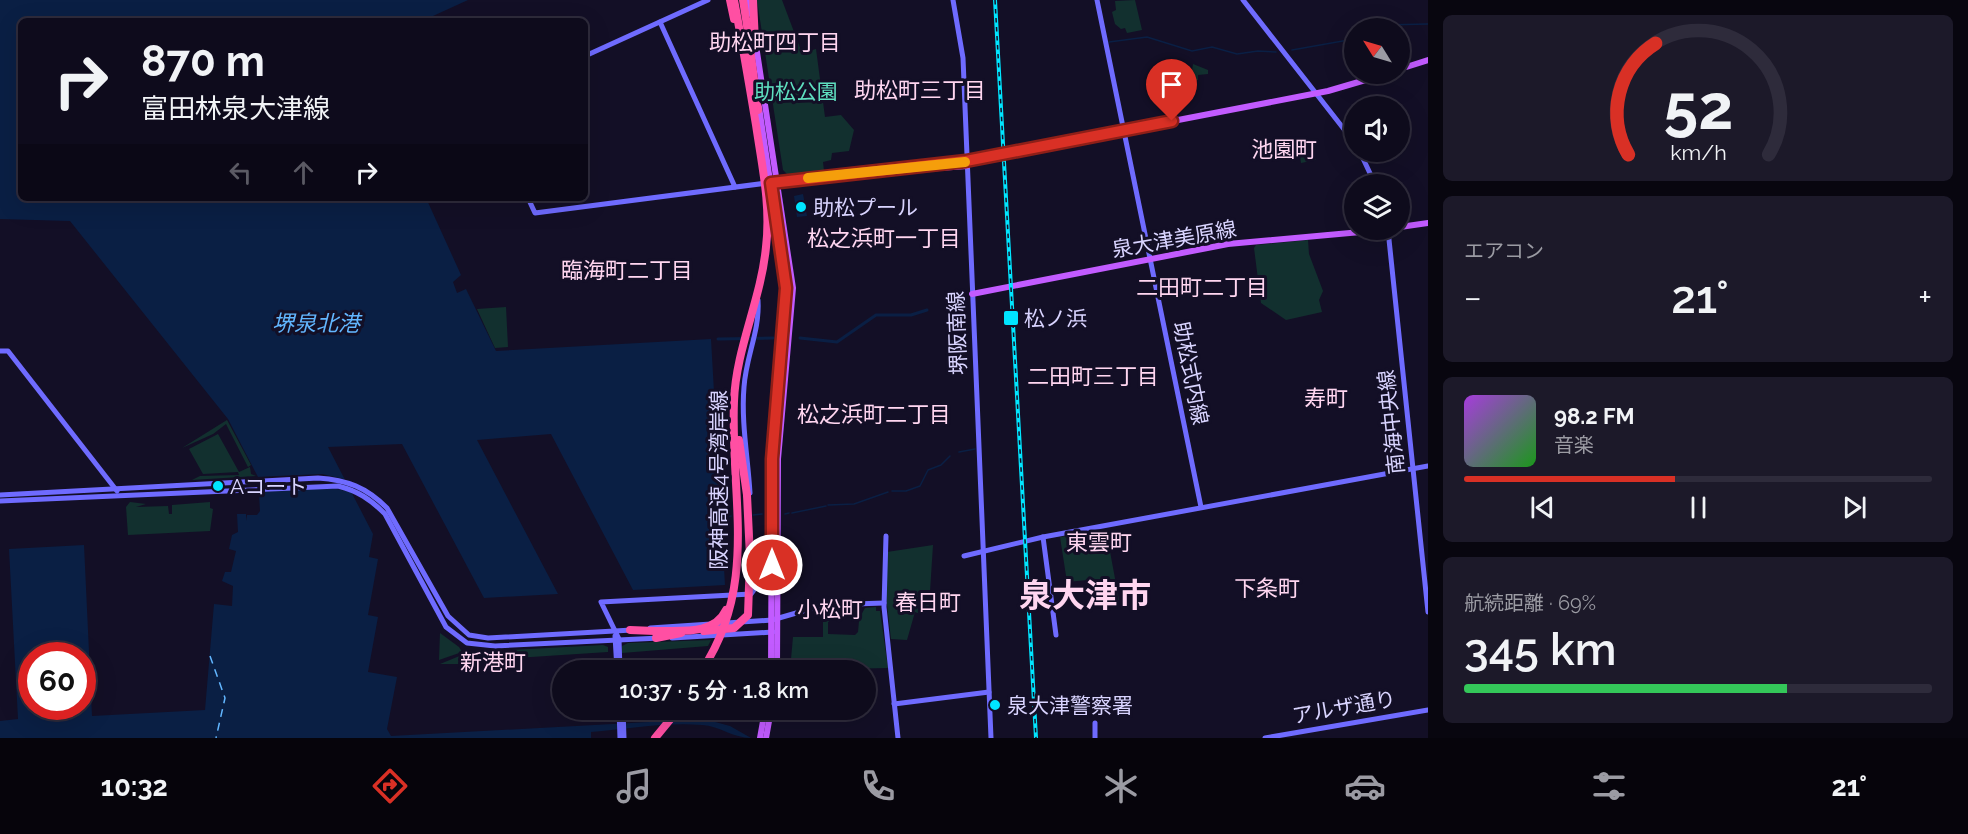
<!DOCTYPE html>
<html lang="ja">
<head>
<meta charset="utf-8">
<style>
  body { margin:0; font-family:Raleway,"Noto Sans JP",sans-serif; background:#1c1929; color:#f1f3f6; height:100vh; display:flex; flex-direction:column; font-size:22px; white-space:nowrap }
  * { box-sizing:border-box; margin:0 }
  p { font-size:20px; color:#9b9ba3 }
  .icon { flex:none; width:33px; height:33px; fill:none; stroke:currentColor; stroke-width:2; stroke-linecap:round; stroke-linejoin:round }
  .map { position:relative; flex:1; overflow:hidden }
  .panel { display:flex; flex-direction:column; gap:15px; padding:15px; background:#08060f; width:540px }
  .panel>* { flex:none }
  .guide { position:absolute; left:18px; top:18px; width:570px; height:183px; border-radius:9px; box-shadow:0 6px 24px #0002,0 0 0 2px #2e2b3b; background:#0e0b1c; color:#f1f3f6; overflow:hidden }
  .needle { width:39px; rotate:307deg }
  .fabs { position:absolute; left:1344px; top:18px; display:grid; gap:12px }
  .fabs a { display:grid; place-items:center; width:66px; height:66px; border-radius:50%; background:#0e0b1c; box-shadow:0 6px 24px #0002,0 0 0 2px #2e2b3b; font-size:30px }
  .speed { position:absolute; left:18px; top:642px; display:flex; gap:12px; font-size:30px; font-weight:700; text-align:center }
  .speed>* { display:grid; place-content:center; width:78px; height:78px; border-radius:50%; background:#0e0b1c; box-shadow:0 6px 24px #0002,0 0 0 2px #2e2b3b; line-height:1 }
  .speed .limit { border:9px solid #d22; background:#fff; color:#111 }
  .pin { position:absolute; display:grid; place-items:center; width:51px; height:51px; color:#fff; margin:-62px -26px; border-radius:50% 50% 50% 0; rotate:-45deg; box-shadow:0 0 6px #0007 }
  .pin .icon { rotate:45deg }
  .me { position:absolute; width:66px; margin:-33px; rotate:0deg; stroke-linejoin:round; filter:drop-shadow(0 0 4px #0008) }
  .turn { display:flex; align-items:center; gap:21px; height:126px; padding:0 24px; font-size:27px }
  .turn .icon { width:78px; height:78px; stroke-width:2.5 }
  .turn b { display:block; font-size:42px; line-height:51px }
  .lanes { display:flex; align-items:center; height:57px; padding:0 24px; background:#0003; justify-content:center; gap:30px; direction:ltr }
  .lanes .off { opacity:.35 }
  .big { font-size:45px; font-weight:600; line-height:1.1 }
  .panel .card { flex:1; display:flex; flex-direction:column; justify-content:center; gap:9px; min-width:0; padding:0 21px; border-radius:9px; background:#1c1929 }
  .panel .dial { align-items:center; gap:0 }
  .dial svg { height:156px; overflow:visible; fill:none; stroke:#2e2b3b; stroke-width:7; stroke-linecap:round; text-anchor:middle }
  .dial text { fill:#f1f3f6; stroke:none }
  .song { display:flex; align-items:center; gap:18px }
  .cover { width:72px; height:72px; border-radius:9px; background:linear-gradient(135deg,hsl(280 70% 55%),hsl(120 70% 35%)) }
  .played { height:6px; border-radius:3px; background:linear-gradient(90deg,#d93025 45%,#2e2b3b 45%) }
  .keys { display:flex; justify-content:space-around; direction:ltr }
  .heat { display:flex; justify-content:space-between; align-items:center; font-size:33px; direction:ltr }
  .charge { height:9px; border-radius:4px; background:linear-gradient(90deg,#34c759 69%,#2e2b3b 0) }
  .trip { position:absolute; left:552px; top:660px; width:324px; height:60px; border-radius:30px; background:#0e0b1c; box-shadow:0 6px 24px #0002,0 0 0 2px #2e2b3b; font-weight:600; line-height:60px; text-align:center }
  .tabs { display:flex; height:96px; justify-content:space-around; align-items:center; background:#06040b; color:#9b9ba3 }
  .tabs .icon { width:42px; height:42px }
  .tabs .selected { color:#d93025 }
  .tabs b { font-size:27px; color:#f1f3f6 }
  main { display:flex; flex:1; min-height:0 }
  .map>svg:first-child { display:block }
</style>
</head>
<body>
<main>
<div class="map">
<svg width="1428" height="738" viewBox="0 0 1428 738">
  <rect width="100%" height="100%" fill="#130f26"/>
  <g fill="#12302f">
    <path d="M757 0H782L802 53 816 49 825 117 841 115 854 130 849 151 832 153 831 160 823 162 824 171 788 175 783 170Z"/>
    <path d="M1135 0 1142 30 1127 33 1125 28 1121 29 1115 24 1112 12 1116 10 1115 1Z"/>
    <path d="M1193 64 1208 70V74L1198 75V80L1182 82 1181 74 1192 71Z"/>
    <path d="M1313 147 1316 160 1301 163 1299 150Z"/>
    <path d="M1308 240 1309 254 1323 291 1319 300 1322 312 1286 320 1261 303 1254 248 1256 245Z"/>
    <path d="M506 307 508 347 495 348 477 309Z"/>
    <path d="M227 420 251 465 248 467 226 424 213 434 182 448Z"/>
    <path d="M218 434 239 472 250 467 251 474 256 476 192 480 200 476 239 475 238 472 203 474 189 449Z"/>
    <path d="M130 502 146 504 136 507 168 506 169 514H172V505L210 502V508L213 509 210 531 128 535 126 507Z"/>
    <path d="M1106 530 1119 600 1101 603 1098 579 1067 582 1060 537Z"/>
    <path d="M933 545 929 607 923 615 915 612 907 640 891 639 886 596 887 552Z"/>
    <path d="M876 607V611H880L888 668 790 670 793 637H823V621L821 618H834L828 622V634L855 635 858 632 859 621 849 619 860 617 865 608Z"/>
    <path d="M440 633 459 647 462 652 439 660Z"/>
    <path d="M711 640 708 646 622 653V646L628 643Z"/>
    <path d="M603 645 608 647V652L499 659 486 666 511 650Z"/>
    <path d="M501 651 477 664H440L462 655 467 660 480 658V653Z"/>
  </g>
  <g fill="#0a1f44" fill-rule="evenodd">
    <path d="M0 0H468L422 21H21V198H426L461 275 453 282 457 293 466 289 496 351 711 339 725 585 633 590 551 434 477 440 558 594 484 598 402 444 328 447 373 534 369 557 378 559 368 615 378 617 368 672 397 677 387 729 391 736 704 719 730 726 751 738C733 738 720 726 702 725 666 722 627 729 591 732V738H0V721L18 719 9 549 84 545 92 716 205 710 214 604 232 606 233 586 222 581 225 572H231L236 551 229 549 232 535 238 532 237 514H246V521L247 515H257L260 511 258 477 228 419 70 221 0 219ZM32 656H82V706H32Z"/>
    <path d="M803 194 807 216 797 217 794 196Z"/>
  </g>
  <path fill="#130f26" d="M322 474 348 480 355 493 332 488 256 492 255 477Z"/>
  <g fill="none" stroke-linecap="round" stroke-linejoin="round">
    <g stroke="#0a1f44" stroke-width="1.5">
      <path d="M1376 28 1383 25 1428 24"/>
      <path d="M1109 42 1147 37 1192 51 1212 47 1237 54 1258 51 1276 52"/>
      <path d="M1292 50 1354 39"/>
      <path d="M959 452 975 449"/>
      <path d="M892 491H906L920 486 928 470 941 465 950 456"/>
      <path d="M828 505 854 504 888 492"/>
      <path d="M792 513 826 506"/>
      <path d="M785 514 789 513"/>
      <path d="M753 515 762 514"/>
      <path d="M720 516H731"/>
    </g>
    <g stroke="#0a1f44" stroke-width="3">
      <path d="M800 338 837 342 876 315H911L927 310"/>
      <path d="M718 339 773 338"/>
    </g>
    <path stroke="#62b6ff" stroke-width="1.5" stroke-dasharray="8 6" stroke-linecap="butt" d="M210 656 225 698 216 738"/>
    <g stroke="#6f6bff" stroke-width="5">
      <path d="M953 0 963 58 991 738"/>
      <path d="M1097 0 1201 507"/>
      <path d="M1243 0 1354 142"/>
      <path d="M660 22 735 187"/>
      <path d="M585 56 708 0"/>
      <path d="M1360 152 1375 184"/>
      <path d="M528 198 535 213 767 183"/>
      <path d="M1388 230 1428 612"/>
      <path d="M0 351H8L117 491"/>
      <path d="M750 493C748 458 741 422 744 387 746 356 760 331 758 300"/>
      <path d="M0 495 318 478C347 480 366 487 387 508L448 616 469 635 488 638 632 630"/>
      <path d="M0 501 338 486C358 491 370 499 385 514L446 627 467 643 495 646 660 638"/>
      <path d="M886 536 884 607 898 738"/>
      <path d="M1043 537 1056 635"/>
      <path d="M964 556 1043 537 1428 466"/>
      <path d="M650 628 772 620 824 605 884 603"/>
      <path d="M615 636 617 670"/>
      <path d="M672 638 773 632"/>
      <path d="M620 670 619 639 601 602 751 594 754 590 753 559"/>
      <path d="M894 704 989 692"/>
      <path d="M619 710 620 738"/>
      <path d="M623 710 624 738"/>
      <path d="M1095 723V738"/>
      <path d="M1265 738 1428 710"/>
    </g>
    <g stroke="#c25bff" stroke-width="6">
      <path d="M748 0 751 14"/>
      <path d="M755 39 793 288 778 459 777 670"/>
      <path d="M1400 69 1428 60"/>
      <path d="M759 107 786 288 772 459 771 670"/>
      <path d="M1033 148 1328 91 1386 74"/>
      <path d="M925 169 967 166"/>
      <path d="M775 182 929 166"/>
      <path d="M1400 227 1428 223"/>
      <path d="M972 294 1228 244 1383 230"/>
      <path d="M760 738 765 710"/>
      <path d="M766 738 771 710"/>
    </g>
    <g stroke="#ff4fa3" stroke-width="8">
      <path d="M730 0 734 19"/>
      <path d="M743 0 747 25"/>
      <path d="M753 0 755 42"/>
      <path d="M739 440 747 495"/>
      <path d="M630 630 655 631"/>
      <path d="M656 638 681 633"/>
      <path d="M655 738 678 710"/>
    </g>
    <g stroke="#00e5ff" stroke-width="4">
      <path id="rail" d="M995 0 1036 738"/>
    </g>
    <use href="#rail" stroke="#130f26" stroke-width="1.5" stroke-dasharray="4.5" stroke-linecap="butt"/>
    <path stroke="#c25bff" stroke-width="6" d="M929 166 1033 148"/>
    <g stroke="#ff4fa3" stroke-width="8">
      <path d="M747 25 758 110"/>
      <path d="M655 631C679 630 714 636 726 610"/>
      <path d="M704 631 734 628 748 615 750 557 747 495"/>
      <path d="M702 670C759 584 730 496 734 401 736 348 761 300 766 247 771 205 762 166 756 125 749 83 742 42 734 0"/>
    </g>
  </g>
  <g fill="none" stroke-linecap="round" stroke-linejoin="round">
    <g stroke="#8d1f18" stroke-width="15">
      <path id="route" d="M772 565V459L786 288 771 183 966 161 1172 121"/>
    </g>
    <use href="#route" stroke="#d93025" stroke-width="10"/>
    <path stroke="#f59e0b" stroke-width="10" d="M808 178 965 162"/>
  </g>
  <g fill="#00e5ff" stroke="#130f26" stroke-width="2">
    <circle cx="801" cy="207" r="6"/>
    <rect x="1003" y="310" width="16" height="16" rx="3"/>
    <circle cx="218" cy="486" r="6"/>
    <circle cx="995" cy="705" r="6"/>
  </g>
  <g text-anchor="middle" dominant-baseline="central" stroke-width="6" stroke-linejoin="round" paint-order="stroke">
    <g font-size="21" fill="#5fe0c0" stroke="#130f26">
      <text x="796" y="91">助松公園</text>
    </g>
    <g font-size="21" fill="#d9d4ff" stroke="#130f26" text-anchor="start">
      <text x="813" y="207">助松プール</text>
      <text x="1024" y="318">松ノ浜</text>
      <text x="230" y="486">Aコート</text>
      <text x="1007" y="705">泉大津警察署</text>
    </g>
    <g font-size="21" fill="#d9d4ff" stroke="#130f26">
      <text transform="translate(1174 239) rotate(-10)">泉大津美原線</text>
      <text transform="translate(957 333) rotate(-92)">堺阪南線</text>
      <text transform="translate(1191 373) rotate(79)">助松式内線</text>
      <text transform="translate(1391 422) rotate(-96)">南海中央線</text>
      <text transform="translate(718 480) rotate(-90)">阪神高速4号湾岸線</text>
      <text transform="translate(1344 707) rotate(-10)">アルザ通り</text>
    </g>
    <g font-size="22" fill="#ffd6f0" stroke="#130f26">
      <text x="775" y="42">助松町四丁目</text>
      <text x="920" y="90">助松町三丁目</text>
      <text x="1284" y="149">池園町</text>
      <text x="884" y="238">松之浜町一丁目</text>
      <text x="627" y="270">臨海町二丁目</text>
      <text x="1202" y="287">二田町二丁目</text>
      <text x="1093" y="376">二田町三丁目</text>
      <text x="1326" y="398">寿町</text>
      <text x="874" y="414">松之浜町二丁目</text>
      <text x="1099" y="542">東雲町</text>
      <text x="1267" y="588">下条町</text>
      <text x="928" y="602">春日町</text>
      <text x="830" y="609">小松町</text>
      <text x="493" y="662">新港町</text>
    </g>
    <g font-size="22" font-style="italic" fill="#62b6ff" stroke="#130f26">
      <text x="316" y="323">堺泉北港</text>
    </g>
    <g font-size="33" font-weight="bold" fill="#ffd6f0" stroke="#130f26">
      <text x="1085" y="595">泉大津市</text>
    </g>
  </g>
</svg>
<div class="fabs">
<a><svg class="needle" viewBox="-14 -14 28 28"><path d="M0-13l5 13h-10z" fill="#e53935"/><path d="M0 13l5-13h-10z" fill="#9b9ba3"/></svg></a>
<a><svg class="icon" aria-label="sound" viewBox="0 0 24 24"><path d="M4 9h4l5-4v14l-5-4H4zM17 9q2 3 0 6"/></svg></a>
<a><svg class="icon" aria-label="layers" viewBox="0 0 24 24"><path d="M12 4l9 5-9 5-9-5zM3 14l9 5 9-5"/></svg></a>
</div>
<div class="speed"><div class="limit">60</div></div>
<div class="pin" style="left:1172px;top:121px;background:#d93025"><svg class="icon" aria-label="arrive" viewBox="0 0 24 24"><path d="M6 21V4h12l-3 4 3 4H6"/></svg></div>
<svg class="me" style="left:772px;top:565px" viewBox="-20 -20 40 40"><circle r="17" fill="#d93025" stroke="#fff" stroke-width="3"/><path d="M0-11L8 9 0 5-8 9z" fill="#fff"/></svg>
<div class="trip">10:37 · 5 分 · 1.8 km</div>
<div class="guide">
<div class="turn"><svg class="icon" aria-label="right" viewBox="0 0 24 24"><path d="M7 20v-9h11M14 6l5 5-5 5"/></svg><div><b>870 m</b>富田林泉大津線</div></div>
<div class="lanes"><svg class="icon off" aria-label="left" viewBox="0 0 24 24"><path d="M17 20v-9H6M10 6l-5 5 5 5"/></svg><svg class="icon off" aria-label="ahead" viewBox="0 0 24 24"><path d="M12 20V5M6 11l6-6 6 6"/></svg><svg class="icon" aria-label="right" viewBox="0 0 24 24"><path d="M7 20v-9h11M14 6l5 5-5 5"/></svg></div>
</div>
</div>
<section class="panel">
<div class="card dial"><svg viewBox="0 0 100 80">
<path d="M14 69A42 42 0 1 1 86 69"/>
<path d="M14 69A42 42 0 0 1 28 12" stroke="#d93025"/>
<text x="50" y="56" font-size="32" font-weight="700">52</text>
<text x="50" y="72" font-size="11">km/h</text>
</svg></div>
<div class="card"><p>エアコン</p>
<div class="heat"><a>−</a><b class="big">21°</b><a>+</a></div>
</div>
<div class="card">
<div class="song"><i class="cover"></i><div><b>98.2 FM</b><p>音楽</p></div></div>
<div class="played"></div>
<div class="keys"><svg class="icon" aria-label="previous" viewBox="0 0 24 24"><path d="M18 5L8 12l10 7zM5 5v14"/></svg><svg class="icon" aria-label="pause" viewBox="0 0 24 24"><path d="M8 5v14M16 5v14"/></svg><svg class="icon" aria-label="next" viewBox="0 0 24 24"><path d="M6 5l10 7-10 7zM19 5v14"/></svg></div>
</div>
<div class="card"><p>航続距離 · 69%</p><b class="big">345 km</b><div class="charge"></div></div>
</section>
</main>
<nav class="tabs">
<b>10:32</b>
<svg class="icon selected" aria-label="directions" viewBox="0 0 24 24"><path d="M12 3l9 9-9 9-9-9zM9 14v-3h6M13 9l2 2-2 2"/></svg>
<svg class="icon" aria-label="music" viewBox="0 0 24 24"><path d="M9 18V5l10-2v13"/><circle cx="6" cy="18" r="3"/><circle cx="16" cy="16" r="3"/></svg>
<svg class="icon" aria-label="phone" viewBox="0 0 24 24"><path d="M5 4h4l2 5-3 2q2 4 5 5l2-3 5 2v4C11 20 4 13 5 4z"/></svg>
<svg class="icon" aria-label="climate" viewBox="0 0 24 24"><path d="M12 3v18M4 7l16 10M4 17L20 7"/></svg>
<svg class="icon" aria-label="car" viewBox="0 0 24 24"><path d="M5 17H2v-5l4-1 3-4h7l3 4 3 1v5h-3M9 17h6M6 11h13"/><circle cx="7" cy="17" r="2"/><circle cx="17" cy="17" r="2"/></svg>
<svg class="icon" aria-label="filters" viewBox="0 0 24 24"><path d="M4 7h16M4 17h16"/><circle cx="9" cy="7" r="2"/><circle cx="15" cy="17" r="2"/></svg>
<b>21°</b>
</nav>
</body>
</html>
